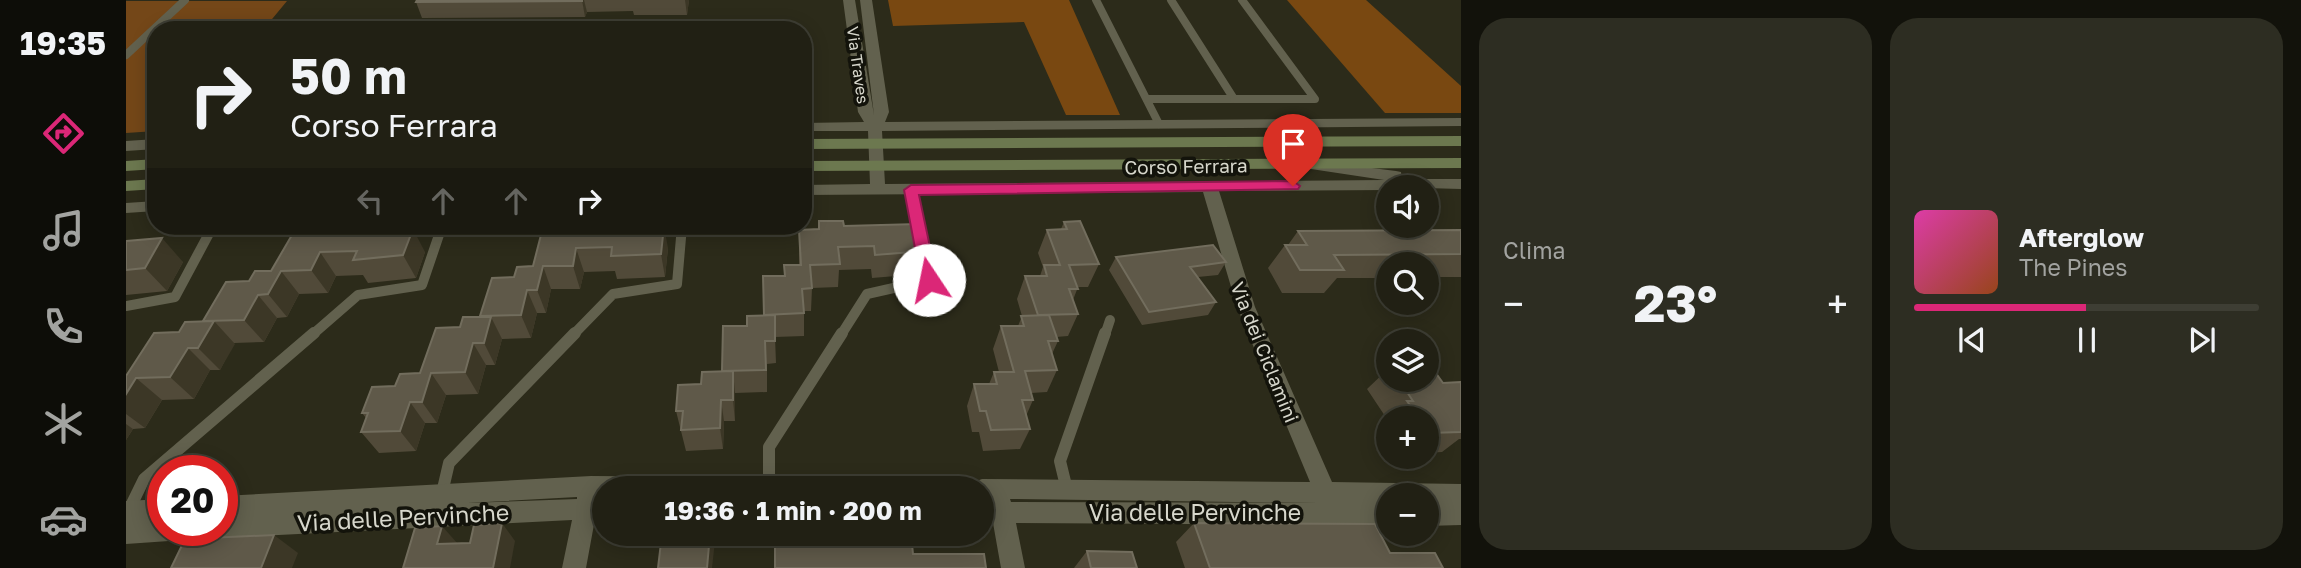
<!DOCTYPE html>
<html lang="it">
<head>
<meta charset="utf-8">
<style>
  body { margin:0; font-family:"Golos Text",sans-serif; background:#2d2d22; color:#f1f3f6; height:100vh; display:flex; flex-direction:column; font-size:26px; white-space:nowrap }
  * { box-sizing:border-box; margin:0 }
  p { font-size:23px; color:#a2a3a0 }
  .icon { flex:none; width:38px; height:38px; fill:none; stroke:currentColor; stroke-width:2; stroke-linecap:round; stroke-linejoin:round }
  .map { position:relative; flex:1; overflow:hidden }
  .details { display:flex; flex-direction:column; gap:18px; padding:18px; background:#12120b; width:840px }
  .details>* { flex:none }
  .banner { position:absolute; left:21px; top:21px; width:665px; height:214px; border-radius:28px; box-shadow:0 4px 18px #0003,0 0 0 2px #3e3e34; background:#212014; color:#f1f3f6; overflow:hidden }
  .fabs { position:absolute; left:1250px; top:175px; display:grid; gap:14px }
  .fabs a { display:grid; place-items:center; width:63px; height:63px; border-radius:50%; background:#212014; box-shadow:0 4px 18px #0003,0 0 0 2px #3e3e34; font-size:35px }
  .speed { position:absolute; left:21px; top:455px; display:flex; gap:14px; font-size:35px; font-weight:700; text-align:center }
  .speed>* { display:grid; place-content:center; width:91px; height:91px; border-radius:50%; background:#212014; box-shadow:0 4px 18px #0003,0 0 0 2px #3e3e34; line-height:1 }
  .speed .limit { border:10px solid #d22; background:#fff; color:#111 }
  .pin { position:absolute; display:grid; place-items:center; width:60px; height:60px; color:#fff; margin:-72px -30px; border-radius:50% 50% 50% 0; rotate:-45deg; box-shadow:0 0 7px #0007 }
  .pin .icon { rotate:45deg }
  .me { position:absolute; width:77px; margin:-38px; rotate:349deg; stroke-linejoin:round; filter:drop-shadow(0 0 5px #0008) }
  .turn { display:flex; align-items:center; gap:24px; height:147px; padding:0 28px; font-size:32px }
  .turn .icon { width:91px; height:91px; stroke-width:2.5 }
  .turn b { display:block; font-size:49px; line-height:60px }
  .lanes { display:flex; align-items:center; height:66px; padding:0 28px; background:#0003; justify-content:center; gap:35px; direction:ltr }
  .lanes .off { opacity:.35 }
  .big { font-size:52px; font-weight:700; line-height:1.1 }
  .details .widget { flex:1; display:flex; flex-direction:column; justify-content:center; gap:10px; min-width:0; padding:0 24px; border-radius:28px; background:#2d2d22 }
  .song { display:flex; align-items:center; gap:21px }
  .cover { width:84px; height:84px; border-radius:10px; background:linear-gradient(135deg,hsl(320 70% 55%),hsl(20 70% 35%)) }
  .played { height:7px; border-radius:4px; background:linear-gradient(90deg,#db2777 50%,#3e3e34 50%) }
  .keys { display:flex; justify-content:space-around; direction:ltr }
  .heat { display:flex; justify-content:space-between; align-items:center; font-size:38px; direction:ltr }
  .details .tiles { flex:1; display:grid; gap:18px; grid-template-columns:repeat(2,1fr) }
  .trip { position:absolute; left:466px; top:476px; width:402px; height:70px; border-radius:35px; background:#212014; box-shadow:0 4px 18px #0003,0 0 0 2px #3e3e34; font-weight:700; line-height:70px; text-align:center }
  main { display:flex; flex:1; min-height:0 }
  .dock { display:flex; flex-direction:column; width:126px; justify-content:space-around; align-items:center; background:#0d0d08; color:#a2a3a0 }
  .dock .icon { width:49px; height:49px }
  .dock .selected { color:#db2777 }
  .dock b { font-size:32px; color:#f1f3f6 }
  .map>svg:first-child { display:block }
</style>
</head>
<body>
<main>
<nav class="dock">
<b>19:35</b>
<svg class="icon selected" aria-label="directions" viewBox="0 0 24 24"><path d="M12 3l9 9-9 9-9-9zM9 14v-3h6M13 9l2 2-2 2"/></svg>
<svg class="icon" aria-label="music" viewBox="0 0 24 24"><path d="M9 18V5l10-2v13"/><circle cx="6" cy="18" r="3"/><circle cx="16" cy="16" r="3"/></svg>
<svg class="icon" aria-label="phone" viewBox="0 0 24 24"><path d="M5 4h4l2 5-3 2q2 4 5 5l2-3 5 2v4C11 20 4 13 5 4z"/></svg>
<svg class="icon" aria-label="climate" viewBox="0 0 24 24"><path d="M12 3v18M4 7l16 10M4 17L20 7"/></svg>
<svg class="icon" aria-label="car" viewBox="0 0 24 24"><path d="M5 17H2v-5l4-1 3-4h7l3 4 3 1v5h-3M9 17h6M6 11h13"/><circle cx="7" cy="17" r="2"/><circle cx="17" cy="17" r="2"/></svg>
</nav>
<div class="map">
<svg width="1335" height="568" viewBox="0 0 1335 568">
  <rect width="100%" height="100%" fill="#2c2b1a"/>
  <path fill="#744718" d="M0 1H161L137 30H30V131L0 133Z"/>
  <g fill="#794811">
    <path d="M762 0H943L994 115H940L898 22 767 26Z"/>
    <path d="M1161 0H1240L1335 86V113H1259Z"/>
  </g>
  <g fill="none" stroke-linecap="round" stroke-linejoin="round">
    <g stroke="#62614e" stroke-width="8">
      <path d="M970 0 1033 124"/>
      <path d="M0 55 59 0"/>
      <path d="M1021 99H1108L1045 0"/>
      <path d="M1108 99H1189L1116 0"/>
    </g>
    <g stroke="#62614e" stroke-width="10">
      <path d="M0 306 49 297 87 226"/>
      <path d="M186 335 232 295 296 285 316 226"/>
      <path d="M447 335 487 294 551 284 556 226"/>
      <path d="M715 335 741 294 803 280 785 190"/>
      <path d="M979 335 984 320"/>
    </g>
    <g stroke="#62614e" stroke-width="12">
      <path d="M643 488V447L716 333"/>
      <path d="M941 490 934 461 979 333"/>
      <path d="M316 493 323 463 449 333"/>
      <path d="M2 512 18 479 188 333"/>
    </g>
    <g fill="#62614e" fill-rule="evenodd">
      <path d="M717 0H729L748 115 734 0H746L763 112 759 122 1335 118V126L756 131 759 184 1258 180 1185 169 1182 166 1190 161 1270 171 1275 172 1276 179H1335V189L1262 187V190L1093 191 1129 307 1206 482 1335 484V525L1300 526V504H1313H1300V495H1262V525L890 523 899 568H875L867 523 856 522V502L866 499H856V488H845L848 482 856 479 1184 482 1111 307 1077 192 677 195V185L744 184 742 131H677V123L738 122 732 112ZM884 499 1193 503 885 502Z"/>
      <path d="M30 139V149L0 151V141Z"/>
      <path d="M30 201V211L0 213V203Z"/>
      <path d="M465 476 723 478 731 481 734 488H478V496H470L478 498V519H469L460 568H436L446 520 96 538 88 535 86 530H96V496ZM451 497V499L342 503Z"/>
      <path d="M37 499V530H54L51 538 43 541 0 544V501Z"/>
    </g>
    <g fill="#6c784f" fill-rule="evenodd">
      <path d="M1335 136V146L677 149V139Z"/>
      <path d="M1335 158V168L677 171V161Z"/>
      <path d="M30 159V169L0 171V161Z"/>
      <path d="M30 179V189L0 191V181Z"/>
    </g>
  </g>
  <g fill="#514a39">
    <path d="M291 0H563L561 15H508L507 11 461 12 459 17 296 18 290 2Z"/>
    <path d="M693 221 718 226 798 251 794 274 746 278 745 269 713 270 712 287 686 288 685 311H678V336L649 337 650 363 641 364V392L609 393V421H598L597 449 560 451 550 411 575 384 596 372 621 326 638 315 659 276 673 265V230L692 229Z"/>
    <path d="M938 222 973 264 962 287H952L947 300 952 314 942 336 930 337 932 341 926 354 931 370 921 392 905 393 907 400 900 416 904 429 894 449 857 451 853 432H846L841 406 848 384H863L868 372H873L867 349 875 326H892L896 316 891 299 899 276H914L917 267 912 253 921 230 935 229Z"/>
    <path d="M465 228 542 248 539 277 491 279 489 271 458 272 454 289H425L420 313H411L405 338 376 339 369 365H360L352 394 320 395 311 423H299L290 451 253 453 235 432 240 418 236 413 269 386 294 373 334 327 354 317 388 277 407 266 437 231Z"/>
    <path d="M1335 230V277H1300V264H1262V278H1211L1198 293H1156L1142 268 1159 245H1162L1172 231Z"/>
    <path d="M220 231 299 252 290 278 242 283 237 275 210 276 202 293 173 294 161 317 151 318 138 342 108 343 94 370H84L68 399 36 400 19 428 7 429 0 440V376L77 322 123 281 145 271 187 234Z"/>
    <path d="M0 241 57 262 41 291 0 295Z"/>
    <path d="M990 257 1100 262 1092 275 1072 277 1090 302 1082 315 1016 325 983 270Z"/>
    <path d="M1262 369V380H1300L1317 383 1335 382V439H1333L1316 452 1300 453V418H1262V431L1256 422 1261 419 1241 389Z"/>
    <path d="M1068 523 1264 553 1317 568H1059L1050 542Z"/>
    <path d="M961 551 1011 568H948Z"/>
  </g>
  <g fill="#3c3726">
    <path d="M456 0H458L461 12 459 17Z"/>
    <path d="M559 0H563L561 15Z"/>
    <path d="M538 226 542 248 539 277 535 254Z"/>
    <path d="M287 229 299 252 290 278 277 255Z"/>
    <path d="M36 238 57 262 41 291 19 268Z"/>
    <path d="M450 248 458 272 454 289 447 266Z"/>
    <path d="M194 252 210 276 202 293 185 270Z"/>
    <path d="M417 266 425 289 420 313 411 290Z"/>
    <path d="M155 271 173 294 161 317 142 294Z"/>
    <path d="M401 290 411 313 405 338 395 315Z"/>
    <path d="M132 295 151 318 138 342 118 320Z"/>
    <path d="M365 317 376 339 369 365 358 343Z"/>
    <path d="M88 321 109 344 94 370 72 348Z"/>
    <path d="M347 343 360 365 352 394 339 372Z"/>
    <path d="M62 348 84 370 68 399 44 377Z"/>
    <path d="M607 371 609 393V421L607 400Z"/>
    <path d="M305 373 320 395 311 423 296 402Z"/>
    <path d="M10 378 36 400 19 428 0 414V394Z"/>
    <path d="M595 400 598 421 597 449 594 428Z"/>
    <path d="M284 402 299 423 290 451 274 431Z"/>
    <path d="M0 424 7 429 0 440Z"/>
    <path d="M376 523 389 541 384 568H367Z"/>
    <path d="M316 526 332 544H311Z"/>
    <path d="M584 534H587L589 541 586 568H581Z"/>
    <path d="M148 535 172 553 166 568H135Z"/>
  </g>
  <g fill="#5f5949" stroke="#726d5d" stroke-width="2">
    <path d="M291 0H456V1L290 2Z"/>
    <path d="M693 221H717L718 226 792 224 798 251 749 255 748 246 712 247 714 264 684 265 686 288 676 289 678 313 638 315 637 276H659L658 265H675L673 230 693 229Z"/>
    <path d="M954 221 973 264 943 265 952 289H943L952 314 912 315 899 276H921L918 265H934L921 230 941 229 938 222Z"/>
    <path d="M216 226 214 231 287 229 277 255 227 260 231 251 194 252 185 270 155 271 142 294 132 295 118 320 77 321 100 282 123 281 129 271H145L166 235 187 234 191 227Z"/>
    <path d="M438 226H463V228L538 226 535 254 485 256 486 247 450 248 447 266H417L411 290H401L395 315 354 316 366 278 388 277 391 267 407 266 416 231H437Z"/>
    <path d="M1335 230V254L1208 255 1218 270H1174L1159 245H1181L1172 231Z"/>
    <path d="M36 238 19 268 0 270V241Z"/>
    <path d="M1087 245 1100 262 1064 267 1090 302 1023 312 990 257Z"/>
    <path d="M649 315V341H639L640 370 596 371 597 326H621V316Z"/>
    <path d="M923 315 932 341H922L931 370 899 371 907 400H896L904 429 865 430 860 411H854L848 384H871L868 372H888L875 326H898L895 316Z"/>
    <path d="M337 317H365L358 343H347L339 372 305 373 296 402H284L274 431 235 432 242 413H236L246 387 269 386 274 374 294 373 310 328 334 327Z"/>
    <path d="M88 321 72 348H62L44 377 10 378 0 394V376L28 333 53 332 59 322Z"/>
    <path d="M1300 365H1304L1317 383 1335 382V432L1303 433 1300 430V418H1293L1281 401H1287L1273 380H1300Z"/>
    <path d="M607 371V400H595L594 428 555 430 557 411H550L552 385 575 384 576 372Z"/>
    <path d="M376 523 367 568H277L289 528 316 526 311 544 344 543 348 525Z"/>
    <path d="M1068 523 1249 524 1264 553H1309L1317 568H1084Z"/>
    <path d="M536 534H584L581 568H532Z"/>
    <path d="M649 534H785L787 554H858L860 568H649Z"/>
    <path d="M148 535 135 568H45L59 539Z"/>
    <path d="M961 551 1006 552 1011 568H965Z"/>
  </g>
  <path fill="#db2777" stroke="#8e194d" stroke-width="2" d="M1167 181 1174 186 1172 189 793 195 811 280 803 286 795 280 778 190 785 185Z"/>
  <g text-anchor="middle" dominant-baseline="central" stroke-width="7" stroke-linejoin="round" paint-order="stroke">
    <g font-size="16" fill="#d7d7cc" stroke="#13130b">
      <text transform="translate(732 65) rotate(82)">Via Traves</text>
    </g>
    <g font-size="19" fill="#d7d7cc" stroke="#13130b">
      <text transform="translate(1060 166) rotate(-1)">Corso Ferrara</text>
      <text transform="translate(1139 352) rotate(68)">Via dei Ciclamini</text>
    </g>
    <g font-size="23" fill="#d7d7cc" stroke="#13130b">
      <text x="1069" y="512">Via delle Pervinche</text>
      <text transform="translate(277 517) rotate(-3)">Via delle Pervinche</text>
    </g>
  </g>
</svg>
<div class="fabs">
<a><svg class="icon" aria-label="sound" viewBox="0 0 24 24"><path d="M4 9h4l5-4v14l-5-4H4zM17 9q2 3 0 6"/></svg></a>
<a><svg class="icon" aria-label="search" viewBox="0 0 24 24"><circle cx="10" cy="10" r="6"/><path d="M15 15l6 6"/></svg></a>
<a><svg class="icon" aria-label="layers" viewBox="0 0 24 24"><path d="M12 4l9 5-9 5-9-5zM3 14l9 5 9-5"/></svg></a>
<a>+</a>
<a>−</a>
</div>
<div class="speed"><div class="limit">20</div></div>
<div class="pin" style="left:1167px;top:186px;background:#d93025"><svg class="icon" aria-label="arrive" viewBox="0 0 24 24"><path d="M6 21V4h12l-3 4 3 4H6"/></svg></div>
<svg class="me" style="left:803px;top:280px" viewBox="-20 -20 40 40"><circle r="19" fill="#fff"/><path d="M0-13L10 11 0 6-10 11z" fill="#db2777"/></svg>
<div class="trip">19:36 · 1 min · 200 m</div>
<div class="banner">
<div class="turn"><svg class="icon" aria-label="right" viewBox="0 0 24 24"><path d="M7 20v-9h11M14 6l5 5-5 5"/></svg><div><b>50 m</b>Corso Ferrara</div></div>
<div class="lanes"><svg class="icon off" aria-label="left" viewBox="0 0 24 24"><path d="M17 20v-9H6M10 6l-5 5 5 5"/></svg><svg class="icon off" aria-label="ahead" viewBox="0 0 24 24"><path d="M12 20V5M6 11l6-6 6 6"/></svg><svg class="icon off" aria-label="ahead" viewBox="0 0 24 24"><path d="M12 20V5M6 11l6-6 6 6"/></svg><svg class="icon" aria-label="right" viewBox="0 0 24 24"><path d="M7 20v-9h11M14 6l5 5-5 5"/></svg></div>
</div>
</div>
<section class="details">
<div class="tiles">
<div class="widget"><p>Clima</p>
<div class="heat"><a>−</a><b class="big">23°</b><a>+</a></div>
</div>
<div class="widget">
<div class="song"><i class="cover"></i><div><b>Afterglow</b><p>The Pines</p></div></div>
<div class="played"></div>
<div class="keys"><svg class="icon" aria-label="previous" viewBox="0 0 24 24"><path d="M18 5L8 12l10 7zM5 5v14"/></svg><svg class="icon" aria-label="pause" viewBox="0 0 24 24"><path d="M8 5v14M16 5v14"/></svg><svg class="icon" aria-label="next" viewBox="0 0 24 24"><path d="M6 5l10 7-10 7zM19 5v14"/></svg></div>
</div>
</div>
</section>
</main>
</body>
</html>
